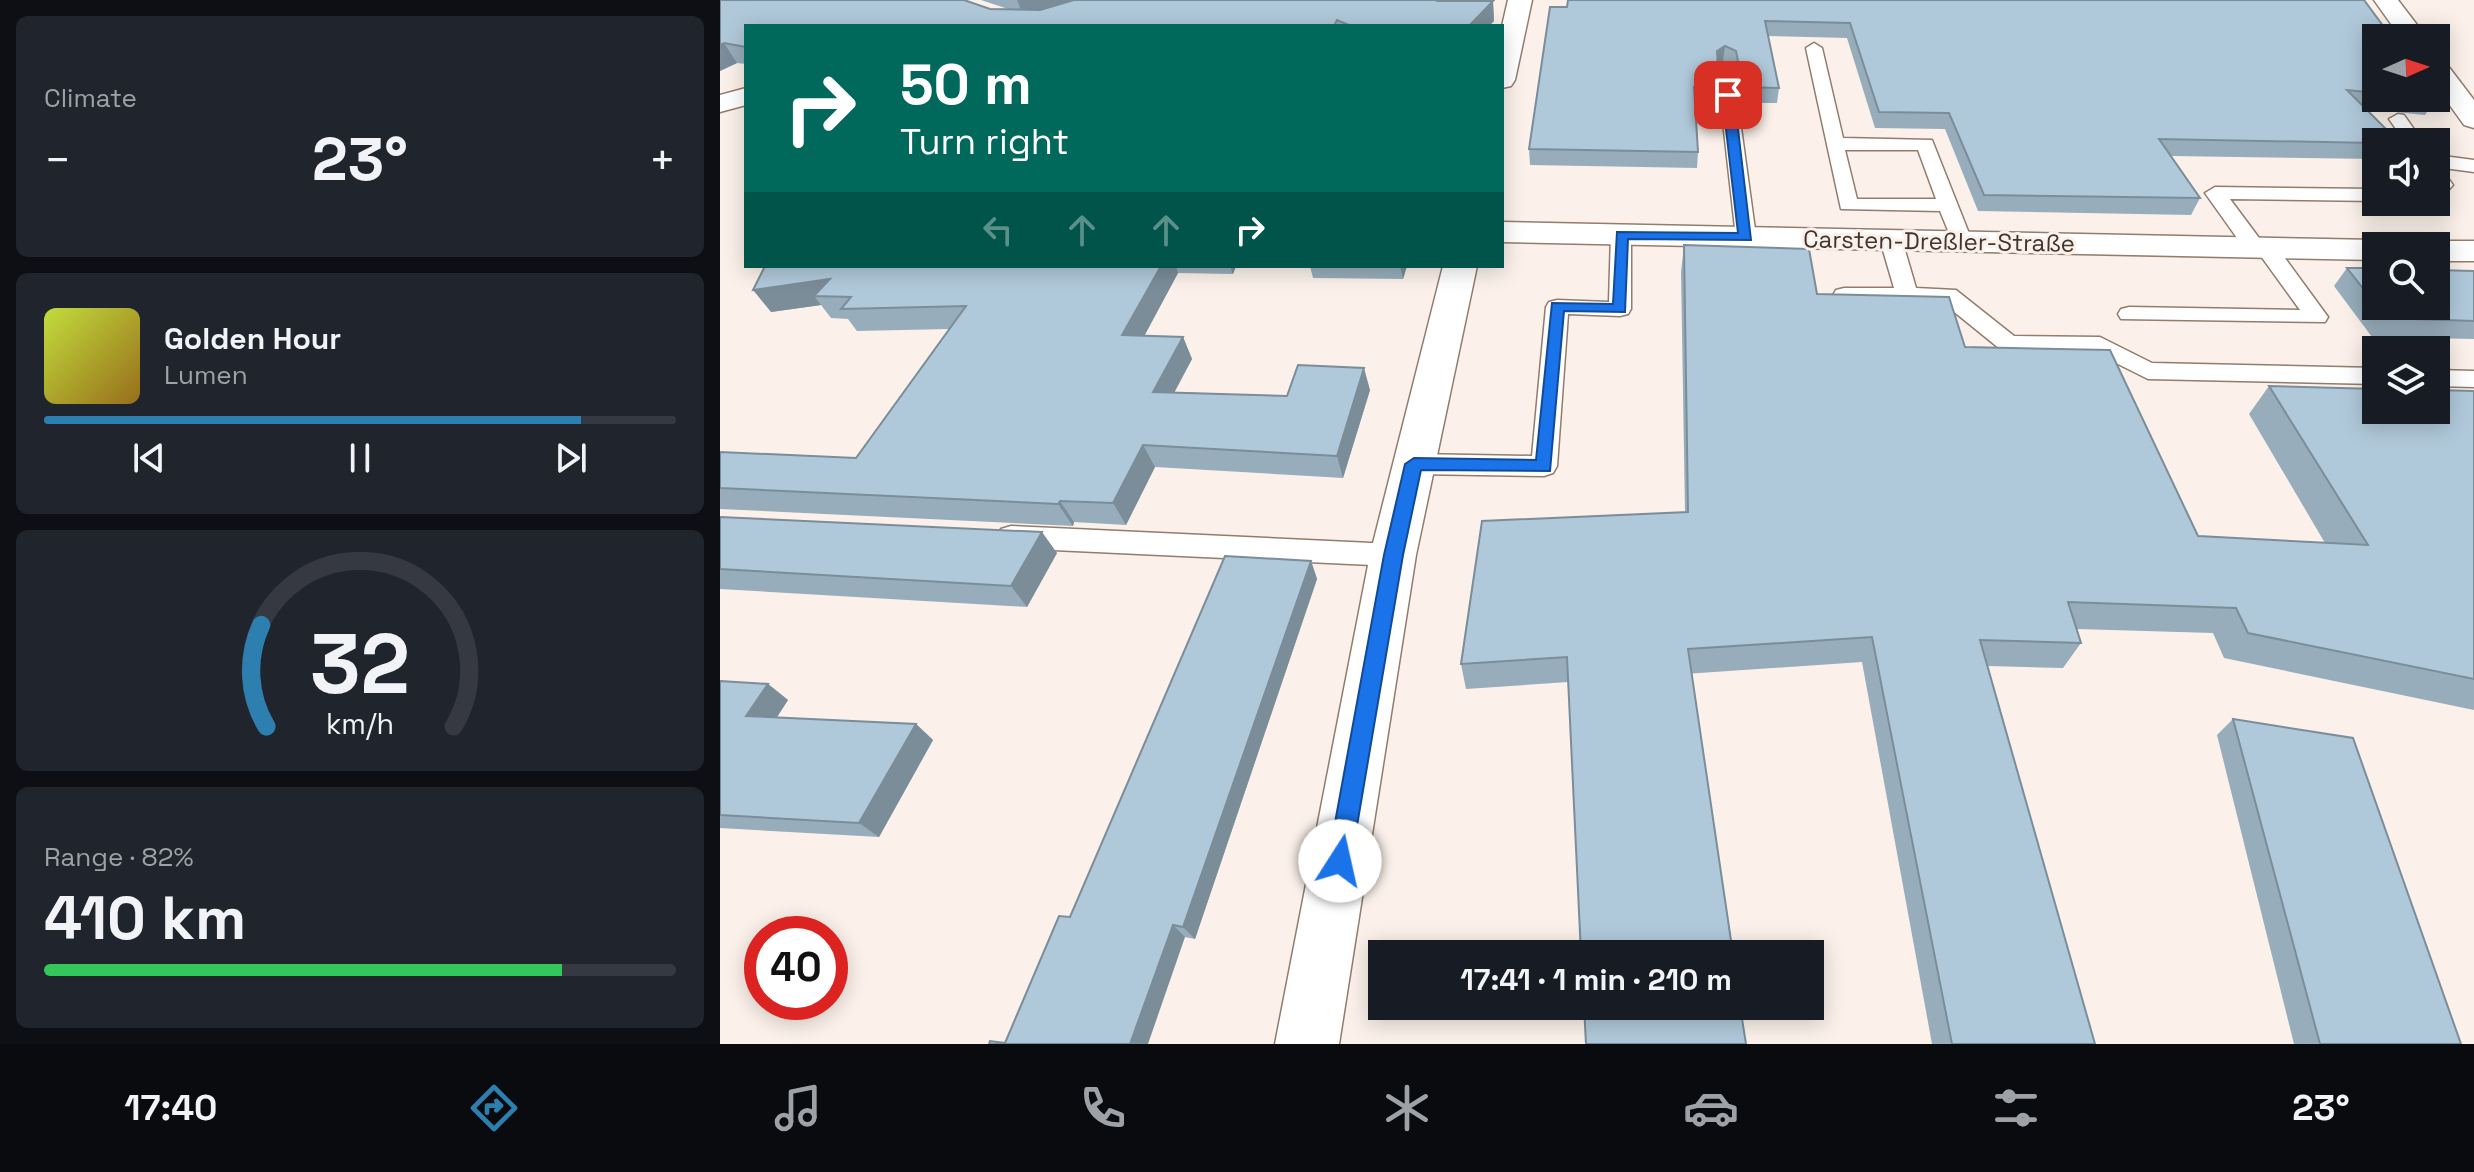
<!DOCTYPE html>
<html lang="en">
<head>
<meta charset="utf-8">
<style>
  body { margin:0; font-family:"Space Grotesk",sans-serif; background:#20242c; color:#f1f3f6; height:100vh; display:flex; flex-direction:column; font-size:30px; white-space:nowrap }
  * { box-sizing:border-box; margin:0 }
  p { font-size:26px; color:#9ea1a6 }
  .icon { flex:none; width:44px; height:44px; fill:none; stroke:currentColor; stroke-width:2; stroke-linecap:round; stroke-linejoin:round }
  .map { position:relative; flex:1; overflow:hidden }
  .drawer { display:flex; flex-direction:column; gap:16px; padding:16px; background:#0d0f14; width:720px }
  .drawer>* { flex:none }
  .guide { position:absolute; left:24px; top:24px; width:760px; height:244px; border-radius:0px; box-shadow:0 4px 20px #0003; background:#00695c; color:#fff; overflow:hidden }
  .needle { width:52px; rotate:87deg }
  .tools { position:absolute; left:1642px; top:24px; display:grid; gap:16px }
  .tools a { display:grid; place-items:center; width:88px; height:88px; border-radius:0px; background:#171b24; box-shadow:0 4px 20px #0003; font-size:40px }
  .speed { position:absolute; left:24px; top:916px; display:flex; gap:16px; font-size:40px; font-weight:700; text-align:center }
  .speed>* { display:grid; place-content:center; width:104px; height:104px; border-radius:50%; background:#171b24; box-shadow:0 4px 20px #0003; line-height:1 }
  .speed .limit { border:12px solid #d22; background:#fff; color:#111 }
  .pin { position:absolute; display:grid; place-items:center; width:68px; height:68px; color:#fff; margin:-34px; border-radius:16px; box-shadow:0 4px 12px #0006 }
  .me { position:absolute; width:88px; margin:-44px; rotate:10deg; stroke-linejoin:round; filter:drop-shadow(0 0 6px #0008) }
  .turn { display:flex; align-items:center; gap:28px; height:168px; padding:0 24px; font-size:36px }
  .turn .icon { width:104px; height:104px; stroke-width:2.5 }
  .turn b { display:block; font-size:56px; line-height:68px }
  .lanes { display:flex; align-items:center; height:76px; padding:0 24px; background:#0003; justify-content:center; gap:40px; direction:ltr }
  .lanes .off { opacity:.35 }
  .big { font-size:60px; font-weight:700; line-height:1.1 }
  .drawer .widget { flex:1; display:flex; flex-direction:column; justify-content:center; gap:12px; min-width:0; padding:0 28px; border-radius:12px; background:#20242c }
  .drawer .dial { align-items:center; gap:0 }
  .dial svg { height:208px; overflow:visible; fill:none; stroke:#363941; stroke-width:7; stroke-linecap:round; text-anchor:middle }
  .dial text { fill:#f1f3f6; stroke:none }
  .song { display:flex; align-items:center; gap:24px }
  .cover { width:96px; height:96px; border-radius:12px; background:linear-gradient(135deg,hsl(70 70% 55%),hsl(40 70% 35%)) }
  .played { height:8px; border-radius:4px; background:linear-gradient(90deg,#2c7faf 85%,#363941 85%) }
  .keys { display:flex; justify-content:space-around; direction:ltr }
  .heat { display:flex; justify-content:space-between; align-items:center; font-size:44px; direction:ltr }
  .charge { height:12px; border-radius:6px; background:linear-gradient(90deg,#34c759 82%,#363941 0) }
  .trip { position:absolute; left:648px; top:940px; width:456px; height:80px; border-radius:0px; background:#171b24; box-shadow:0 4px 20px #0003; font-weight:700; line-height:80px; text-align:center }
  .dock { display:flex; height:128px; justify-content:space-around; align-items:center; background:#090b0e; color:#9ea1a6 }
  .dock .icon { width:56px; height:56px }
  .dock .current { color:#2c7faf }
  .dock b { font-size:36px; color:#f1f3f6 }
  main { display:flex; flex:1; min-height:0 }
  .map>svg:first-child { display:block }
</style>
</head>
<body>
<main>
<section class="drawer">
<div class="widget"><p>Climate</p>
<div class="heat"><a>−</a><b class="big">23°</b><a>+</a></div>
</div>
<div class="widget">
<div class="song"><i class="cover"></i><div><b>Golden Hour</b><p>Lumen</p></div></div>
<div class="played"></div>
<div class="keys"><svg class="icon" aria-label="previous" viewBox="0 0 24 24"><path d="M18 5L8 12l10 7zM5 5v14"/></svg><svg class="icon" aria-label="pause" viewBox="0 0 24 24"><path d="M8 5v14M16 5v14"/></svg><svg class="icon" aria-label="next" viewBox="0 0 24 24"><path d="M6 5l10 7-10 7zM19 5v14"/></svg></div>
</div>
<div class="widget dial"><svg viewBox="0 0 100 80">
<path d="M14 69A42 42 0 1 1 86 69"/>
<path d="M14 69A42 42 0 0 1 12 30" stroke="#2c7faf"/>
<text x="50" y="56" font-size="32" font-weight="700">32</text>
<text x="50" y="72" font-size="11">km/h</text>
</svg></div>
<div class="widget"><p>Range · 82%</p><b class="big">410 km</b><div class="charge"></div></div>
</section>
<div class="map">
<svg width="1754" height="1044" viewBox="0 0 1754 1044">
  <rect width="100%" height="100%" fill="#fbf1ea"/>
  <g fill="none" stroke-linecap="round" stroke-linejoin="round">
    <g stroke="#927c6c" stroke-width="3">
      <g id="lane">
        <path d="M1094 43 1102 48 1123 138 1212 140 1252 241 1248 245H1234L1220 211 1121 209 1086 48ZM1125 150H1198L1216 199H1137Z"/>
        <path d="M1005 64 1013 69 1036 237 1026 243 1016 237 997 69Z"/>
        <path d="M1678 114 1684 115 1703 142H1685L1669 119Z"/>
        <path d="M1716 155 1754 160V172L1716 167Z"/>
        <path d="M1716 169 1723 171 1733 185 1723 196 1716 198Z"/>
        <path d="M1495 187 1656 189V201L1510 199 1542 242 1554 243 1608 317 1605 322 1401 319 1398 314 1401 309 1409 307 1580 310 1538 252H1527L1485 193Z"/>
        <path d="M901 228 911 234V309L908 314 900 316 848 314 837 466 833 473 824 476 694 474 685 471 681 464 685 457 694 454 812 456 826 307 829 302 837 300 889 302 891 234Z"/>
        <path d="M1171 234 1182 240 1196 288 1236 290 1294 336 1380 337 1432 363 1656 368V384L1428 379 1376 353 1280 349 1222 302 1116 300 1113 295 1116 290 1124 288H1174L1160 240Z"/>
        <path d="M1716 370 1754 371V387L1716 386Z"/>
        <path d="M291 526 673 544 683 547 687 555 683 563 673 566 291 548 281 545 277 537 281 529Z"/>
      </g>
    </g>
    <g stroke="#927c6c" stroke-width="3">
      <g id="street">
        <path d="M1654 0H1678L1707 38H1681Z"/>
        <path d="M1716 60 1725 62 1754 100V128L1744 125 1716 86Z"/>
        <path d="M26 88V105L0 112V95Z"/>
        <path d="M782 222 1656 240 1670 246H1656V260L782 242Z"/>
        <path d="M1716 241H1754V261H1716V246H1703Z"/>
      </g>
    </g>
    <g stroke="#927c6c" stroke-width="3">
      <g id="secondary">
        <path d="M788 0H812L795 80 791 86 782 88V26Z"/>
        <path d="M723 266H757L696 555 619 1044H555L650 555Z"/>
      </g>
    </g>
    <use href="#lane" fill="#fff" fill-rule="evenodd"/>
    <use href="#street" fill="#fff" fill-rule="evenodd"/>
    <use href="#secondary" fill="#fff" fill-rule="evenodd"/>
  </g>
  <g fill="#97adbb">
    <path d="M0 0 288 9 261 0H741L740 1H773L774 21 769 26H26V64L17 63 0 71Z"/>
    <path d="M830 7 1656 38V98L1716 99 1705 115 1646 109 1656 142V159L1451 156 1480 198 1471 215 1258 211 1225 129 1155 128 1127 38 1048 36 1059 88 1057 103H1021L1015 66 1003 61 998 65 999 87 998 103H975L978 152 977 168 810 165 809 149Z"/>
    <path d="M964 245 1245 347 1478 536 1605 543 1529 414 1549 386 1754 391V710L1504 658 1493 633 1357 629 1361 643 1343 668 1268 666 1375 1044H1212L1142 662 746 689 741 664 965 512 961 272Z"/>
    <path d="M45 266H516L513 274 458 273 424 336 463 337 472 359 454 392 567 396 650 390 623 478 435 467 406 525 354 522 353 526 0 509V452L136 458 229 329 137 331 128 319 111 318 101 305 51 312Z"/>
    <path d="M590 266H687L683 279 593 278Z"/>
    <path d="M1627 268 1754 271V339L1652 337 1614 286Z"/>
    <path d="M0 517 337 553 307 607 0 589Z"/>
    <path d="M591 561 597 579 475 939 465 937 285 1043 350 917Z"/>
    <path d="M0 681 48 684 68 700 57 717 196 724 213 740 159 837 0 828Z"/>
    <path d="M1513 719 1741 1044H1574L1497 735Z"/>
  </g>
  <g fill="#7b8d99">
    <path d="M297 0H356L303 15Z"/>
    <path d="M773 1 774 21 769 26H749Z"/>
    <path d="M4 43 17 63 0 71V45Z"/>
    <path d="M1005 46 1003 61 995 66 997 51Z"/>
    <path d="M441 266H456L458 273 413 357 402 335Z"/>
    <path d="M510 266H516L513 274Z"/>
    <path d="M680 266H687L683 279Z"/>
    <path d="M110 279 94 296 101 305 51 312 33 290Z"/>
    <path d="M463 337 472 359 443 414 433 392Z"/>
    <path d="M644 368 650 390 623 478 617 456Z"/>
    <path d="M423 445 435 467 406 525 393 503Z"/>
    <path d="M340 501 354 522 353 526 338 504Z"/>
    <path d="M322 532 337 553 307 607 291 586Z"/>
    <path d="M591 561 597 579 475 939 463 927Z"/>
    <path d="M48 684 68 700 48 731 26 716Z"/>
    <path d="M196 724 213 740 159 837 139 823Z"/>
    <path d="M453 925 465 937 428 1044H410Z"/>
  </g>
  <g fill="#b0c9da" stroke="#7b8d99" stroke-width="2">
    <path d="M0 0H244L270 9 320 10 354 0H719L718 1H773L749 26H631L617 20 614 26H26V47L4 43 0 45Z"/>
    <path d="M848 0H1644L1672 38H1656V93L1627 90 1679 142 1656 143 1439 139 1480 198 1264 195 1229 113 1159 112 1130 23 1045 21 1059 88 1023 87 1016 51 1005 46 997 51 999 87H974L978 152 809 149 830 7H847Z"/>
    <path d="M964 245 1089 249 1097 294 1229 297 1245 347 1390 350 1478 536 1648 545 1549 386 1656 389V410H1716V390L1754 391V679L1528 633 1516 608 1348 602 1361 643 1260 640 1375 1044H1232L1152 637 968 649 1013 954H861L847 657 741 664 762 521 968 512Z"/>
    <path d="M45 266H441L402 335 463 337 433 392 567 396 578 365 644 368 617 456 423 445 393 503 340 501 338 504 0 488V452L136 458 246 306 121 309 131 297 94 296 110 279 33 290Z"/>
    <path d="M1627 268H1656V305Z"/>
    <path d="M1716 270 1754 271V321L1666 318 1656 306H1716Z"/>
    <path d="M0 517 322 532 291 586 0 569Z"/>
    <path d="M505 556 591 561 463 927 453 925 410 1044H269L270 1041 285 1043 339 916 350 917Z"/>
    <path d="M0 681 48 684 26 716 196 724 139 823 0 815Z"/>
    <path d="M1513 719 1633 738 1741 1044H1600Z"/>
    <path d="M864 1006H1020L1026 1044H866Z"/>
  </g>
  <path fill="#1a73e8" stroke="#114b97" stroke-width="2" d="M1008 91 1014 95 1031 240 908 239 905 312 844 311 830 471 701 470 683 555 631 861 628 869 620 872 611 869 608 861 664 555 685 464 694 458 816 460 832 303 893 304 897 232 1018 233 1002 95Z"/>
  <g text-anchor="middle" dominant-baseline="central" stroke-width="6" stroke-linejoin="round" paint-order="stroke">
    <g font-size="24" fill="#403630" stroke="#fbf1ea">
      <text transform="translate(1219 241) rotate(1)">Carsten-Dreßler-Straße</text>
    </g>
  </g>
</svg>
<div class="tools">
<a><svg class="needle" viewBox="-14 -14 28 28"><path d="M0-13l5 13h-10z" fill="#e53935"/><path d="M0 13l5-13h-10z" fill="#9ea1a6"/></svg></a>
<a><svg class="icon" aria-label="sound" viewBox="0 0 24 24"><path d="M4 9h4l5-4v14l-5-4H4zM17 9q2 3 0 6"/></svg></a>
<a><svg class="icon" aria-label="search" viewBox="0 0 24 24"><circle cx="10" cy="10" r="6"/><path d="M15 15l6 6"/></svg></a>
<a><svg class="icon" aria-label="layers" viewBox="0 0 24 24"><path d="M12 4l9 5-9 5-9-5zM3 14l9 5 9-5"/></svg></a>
</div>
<div class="speed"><div class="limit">40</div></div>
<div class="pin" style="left:1008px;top:95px;background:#d93025"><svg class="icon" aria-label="arrive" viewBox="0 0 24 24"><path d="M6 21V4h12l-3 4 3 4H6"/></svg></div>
<svg class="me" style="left:620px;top:861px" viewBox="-20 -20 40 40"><circle r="19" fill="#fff"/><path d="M0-13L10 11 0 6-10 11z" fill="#1a73e8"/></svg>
<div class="trip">17:41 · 1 min · 210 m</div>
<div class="guide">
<div class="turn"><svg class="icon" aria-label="right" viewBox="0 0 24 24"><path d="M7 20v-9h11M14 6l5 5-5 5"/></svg><div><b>50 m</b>Turn right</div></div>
<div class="lanes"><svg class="icon off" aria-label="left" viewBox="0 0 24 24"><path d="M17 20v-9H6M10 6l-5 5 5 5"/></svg><svg class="icon off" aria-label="ahead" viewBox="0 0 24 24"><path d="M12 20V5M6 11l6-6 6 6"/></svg><svg class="icon off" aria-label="ahead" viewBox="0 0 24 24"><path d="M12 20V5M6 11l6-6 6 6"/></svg><svg class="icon" aria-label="right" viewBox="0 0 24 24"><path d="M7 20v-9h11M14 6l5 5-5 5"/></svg></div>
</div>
</div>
</main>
<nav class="dock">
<b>17:40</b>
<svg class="icon current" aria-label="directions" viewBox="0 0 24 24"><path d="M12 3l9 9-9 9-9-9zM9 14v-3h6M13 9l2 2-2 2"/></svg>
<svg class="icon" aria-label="music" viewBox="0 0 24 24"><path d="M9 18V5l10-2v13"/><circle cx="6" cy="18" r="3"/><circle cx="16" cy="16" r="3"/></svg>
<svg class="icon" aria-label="phone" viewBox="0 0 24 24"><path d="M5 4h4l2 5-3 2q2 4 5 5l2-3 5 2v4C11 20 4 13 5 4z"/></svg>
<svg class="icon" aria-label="climate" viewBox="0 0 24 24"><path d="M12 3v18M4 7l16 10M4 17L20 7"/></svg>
<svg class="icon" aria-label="car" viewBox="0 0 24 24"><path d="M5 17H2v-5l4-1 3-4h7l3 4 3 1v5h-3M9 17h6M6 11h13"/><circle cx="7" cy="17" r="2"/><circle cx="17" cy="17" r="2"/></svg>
<svg class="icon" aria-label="filters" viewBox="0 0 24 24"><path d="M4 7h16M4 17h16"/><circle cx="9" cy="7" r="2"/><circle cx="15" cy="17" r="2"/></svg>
<b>23°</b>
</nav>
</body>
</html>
